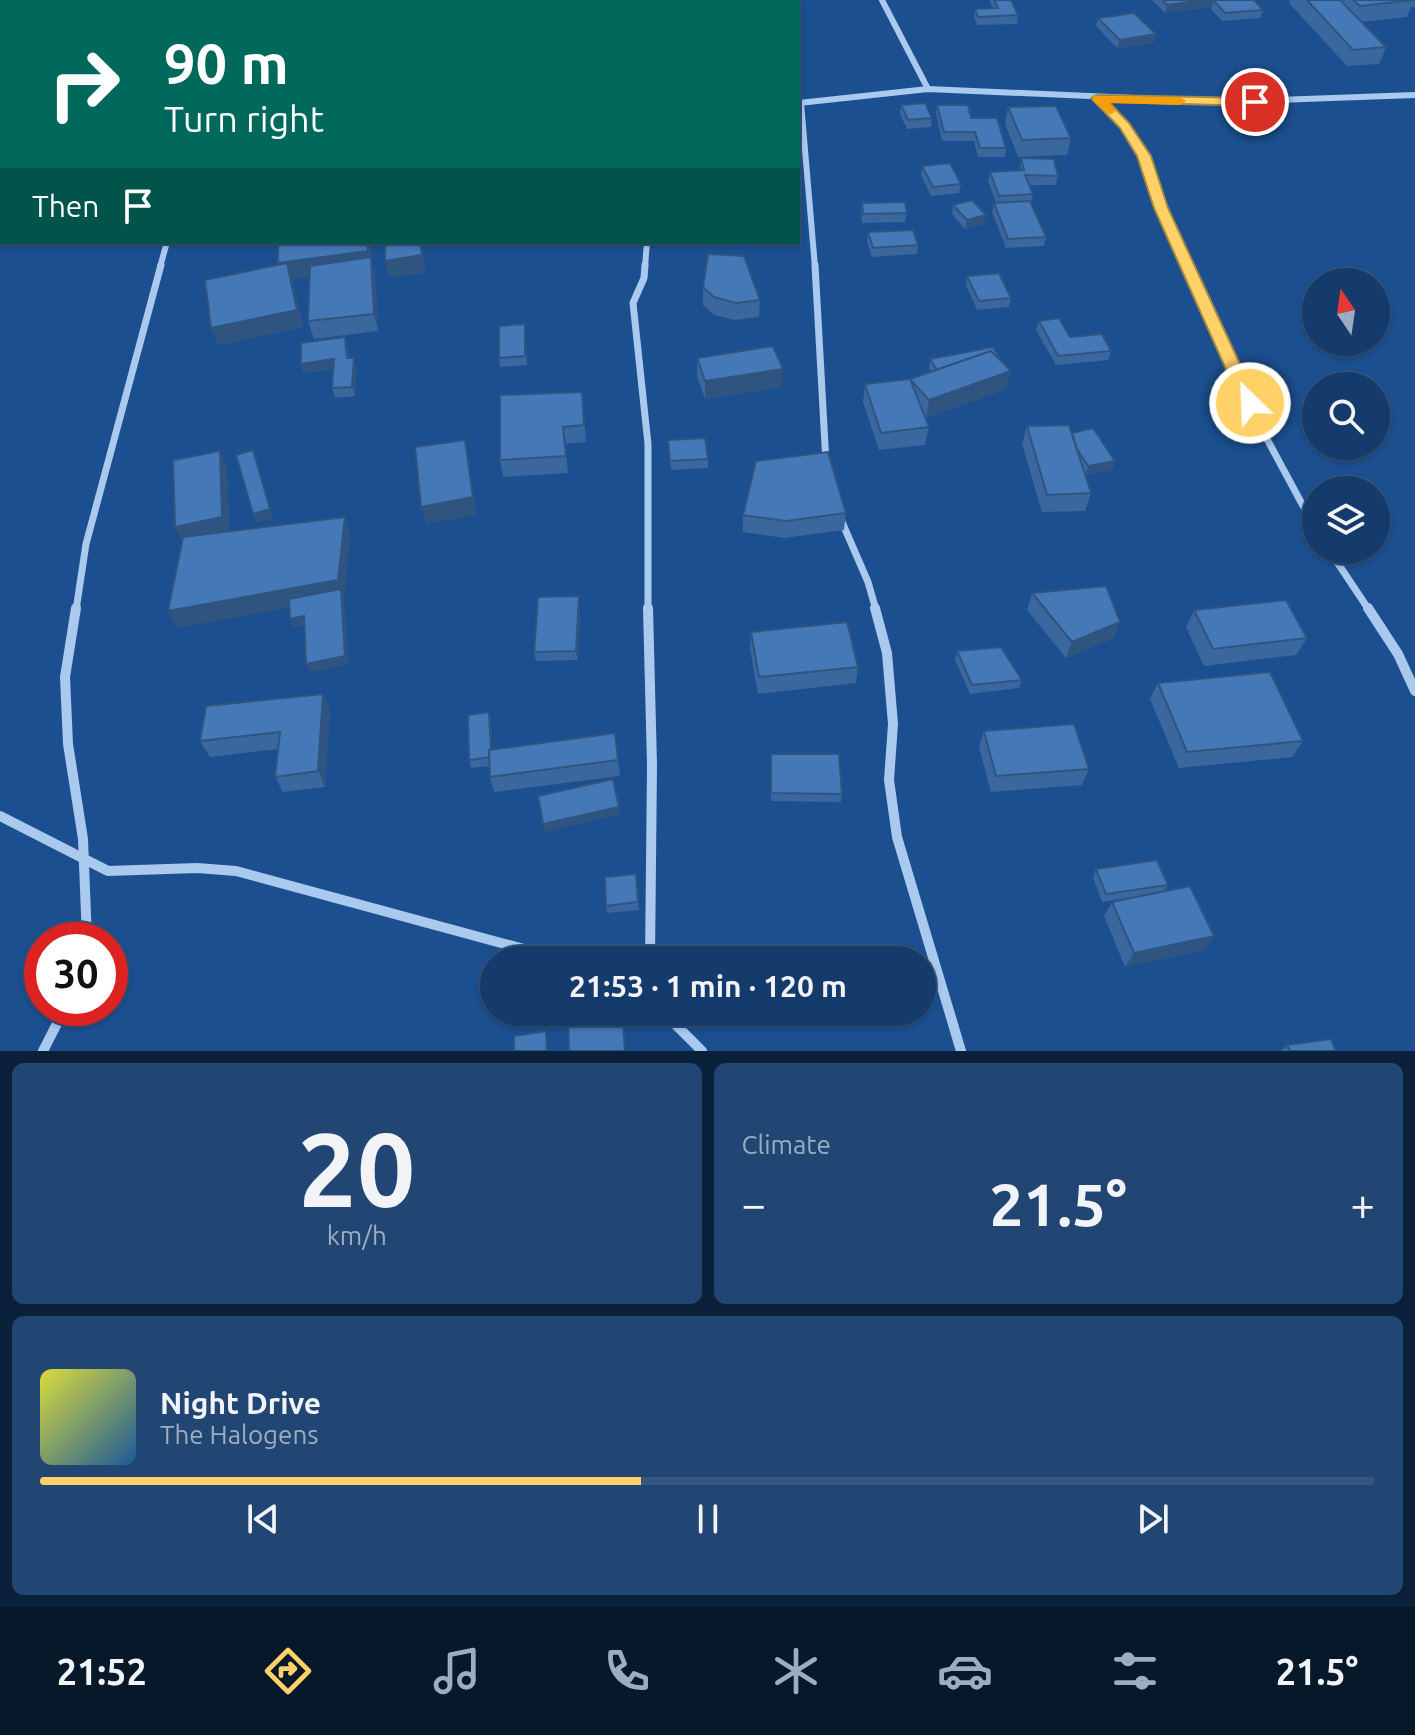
<!DOCTYPE html>
<html lang="en">
<head>
<meta charset="utf-8">
<style>
  body { margin:0; font-family:Ubuntu,sans-serif; background:#214673; color:#f1f3f6; height:100vh; display:flex; flex-direction:column; font-size:30px; white-space:nowrap }
  * { box-sizing:border-box; margin:0 }
  p { font-size:26px; color:#9dadc1 }
  .icon { flex:none; width:44px; height:44px; fill:none; stroke:currentColor; stroke-width:2; stroke-linecap:round; stroke-linejoin:round }
  .map { position:relative; height:1051px; overflow:hidden }
  .side { display:flex; flex-direction:column; gap:12px; padding:12px; background:#0b203b; flex:1 }
  .side>* { flex:none }
  .hud { position:absolute; left:0px; top:0px; width:800px; height:244px; box-shadow:0 2px 6px #0004,0 0 0 2px #33557e; background:#00695c; color:#fff; overflow:hidden }
  .needle { width:52px; rotate:347deg }
  .fabs { position:absolute; left:1302px; top:268px; display:grid; gap:16px }
  .fabs a { display:grid; place-items:center; width:88px; height:88px; border-radius:50%; background:#143b6b; box-shadow:0 2px 6px #0004,0 0 0 2px #33557e; font-size:40px }
  .speed { position:absolute; left:24px; top:922px; display:flex; gap:16px; font-size:40px; font-weight:700; text-align:center }
  .speed>* { display:grid; place-content:center; width:104px; height:104px; border-radius:50%; background:#143b6b; box-shadow:0 2px 6px #0004,0 0 0 2px #33557e; line-height:1 }
  .speed .limit { border:12px solid #d22; background:#fff; color:#111 }
  .pin { position:absolute; display:grid; place-items:center; width:68px; height:68px; color:#fff; margin:-34px; border:4px solid #fff; border-radius:50%; box-shadow:0 2px 8px #0007 }
  .me { position:absolute; width:88px; margin:-44px; rotate:336deg; stroke-linejoin:round; filter:drop-shadow(0 0 6px #0008) }
  .turn { display:flex; align-items:center; gap:28px; height:168px; padding:0 32px; font-size:36px }
  .turn .icon { width:104px; height:104px; stroke-width:2.5 }
  .turn b { display:block; font-size:56px; line-height:68px }
  .then { display:flex; align-items:center; height:76px; padding:0 32px; background:#0003; gap:16px; font-size:30px }
  .big { font-size:60px; font-weight:600; line-height:1.1 }
  .side .tile { flex:1; display:flex; flex-direction:column; justify-content:center; gap:12px; min-width:0; padding:0 28px; border-radius:12px; background:#214673 }
  .side .dial { align-items:center; gap:0 }
  .dial b { font-size:104px; line-height:1 }
  .song { display:flex; align-items:center; gap:24px }
  .cover { width:96px; height:96px; border-radius:12px; background:linear-gradient(135deg,hsl(60 70% 55%),hsl(210 70% 35%)) }
  .played { height:8px; border-radius:4px; background:linear-gradient(90deg,#ffd166 45%,#33557e 45%) }
  .keys { display:flex; justify-content:space-around; direction:ltr }
  .heat { display:flex; justify-content:space-between; align-items:center; font-size:44px; direction:ltr }
  .side .tiles { flex:1; display:grid; gap:12px; grid-template-columns:1fr 1fr }
  .tile:last-child { grid-column:span 2 }
  .trip { position:absolute; left:480px; top:946px; width:456px; height:80px; border-radius:40px; background:#143b6b; box-shadow:0 2px 6px #0004,0 0 0 2px #33557e; font-weight:600; line-height:80px; text-align:center }
  .tabs { display:flex; height:128px; justify-content:space-around; align-items:center; background:#08182b; color:#9dadc1 }
  .tabs .icon { width:56px; height:56px }
  .tabs .selected { color:#ffd166 }
  .tabs b { font-size:36px; color:#f1f3f6 }
  .map>svg:first-child { display:block }
</style>
</head>
<body>
<div class="map">
<svg width="1415" height="1051" viewBox="0 0 1415 1051">
  <rect width="100%" height="100%" fill="#1b4f8f"/>
  <g fill="none" stroke-linecap="round" stroke-linejoin="round">
    <g stroke="#a9c9ee" stroke-width="6">
      <path d="M882 0 928 89"/>
      <path d="M1098 99 1125 126 1144 156 1161 208 1188 267"/>
      <path d="M799 103 928 89 1225 102 1415 95"/>
      <path d="M801 103 815 267"/>
      <path d="M160 267 167 242"/>
      <path d="M645 267 647 242"/>
    </g>
    <g stroke="#a9c9ee" stroke-width="7">
      <path d="M645 265 644 278 633 303 648 444V610"/>
      <path d="M815 265 826 463"/>
      <path d="M1187 265 1260 426 1316 530"/>
      <path d="M842 522 868 582 876 610"/>
      <path d="M1329 550 1369 610"/>
      <path d="M76 610 86 544 161 265"/>
    </g>
    <g stroke="#a9c9ee" stroke-width="10">
      <path d="M76 608 65 677 68 744 83 839 87 940"/>
      <path d="M648 608 652 765 650 960"/>
      <path d="M875 608 887 653 893 724 889 780 897 837 961 1051"/>
      <path d="M1368 608 1398 654 1415 691"/>
      <path d="M0 816 108 871 197 868 236 871 564 960"/>
      <path d="M663 1012 702 1051"/>
      <path d="M43 1051 65 1008"/>
    </g>
  </g>
  <g fill="#3a679d">
    <path d="M989 0H1011L1018 15 1017 24 977 25 974 17 975 9 993 8Z"/>
    <path d="M1152 0H1212L1209 7 1165 13Z"/>
    <path d="M1213 0 1263 10 1260 18 1222 21 1211 9Z"/>
    <path d="M1290 0H1415V7H1411L1407 17 1361 22 1386 47 1379 64 1347 66 1289 3Z"/>
    <path d="M1098 18 1156 34 1153 43 1117 48 1096 26Z"/>
    <path d="M901 105 932 118 931 127 907 129 900 114Z"/>
    <path d="M937 105 971 118 1006 148 1005 157H978L974 141H942L936 114Z"/>
    <path d="M1008 107 1071 138 1067 155 1018 157 1005 124Z"/>
    <path d="M1021 158 1058 176 1056 185H1029L1033 194 1031 203 1046 237 1044 246 1006 248 992 212 994 203H996L988 181 990 172 1020 170Z"/>
    <path d="M922 166 961 184 959 193 931 196 921 175Z"/>
    <path d="M862 203 907 213 905 222 862 223 861 212Z"/>
    <path d="M953 205 984 224 965 229 952 214Z"/>
    <path d="M868 232 918 245 917 254 872 257 867 241Z"/>
    <path d="M278 242H370L372 263 375 275 378 331 314 339 308 321 309 277 292 279 303 327 218 345 278 265Z"/>
    <path d="M967 276 1011 298 1009 307 977 310 966 285Z"/>
    <path d="M703 287 760 300 759 317 735 320 714 315 703 305Z"/>
    <path d="M1039 321 1070 337 1111 351 1108 360 1056 365 1036 330Z"/>
    <path d="M525 324 527 365 500 367 499 358Z"/>
    <path d="M348 346 349 358 356 367 355 396 335 398 332 388 334 369 304 373 301 364Z"/>
    <path d="M697 358 782 387 705 399 697 376Z"/>
    <path d="M930 359 1006 389 926 418 924 416 929 427 925 445 879 450 863 402 865 384 910 379 931 372 929 368Z"/>
    <path d="M582 392 586 442 565 444 568 473 503 477 500 460Z"/>
    <path d="M1027 426 1072 433 1115 461 1112 470 1085 475 1091 493 1085 511 1042 512 1022 444Z"/>
    <path d="M668 440 708 459V468L671 470Z"/>
    <path d="M846 513 844 530 784 538 743 532V515Z"/>
    <path d="M1032 593 1120 622 1113 638 1066 658 1027 610Z"/>
    <path d="M579 596 580 605 578 660 536 661 534 652Z"/>
    <path d="M1194 610 1307 638 1296 655 1204 666 1186 627Z"/>
    <path d="M751 632 858 667 856 683 758 694 750 649Z"/>
    <path d="M957 651 1022 680 1019 688 970 694 955 660Z"/>
    <path d="M1158 683 1303 741 1292 757 1179 768 1150 699Z"/>
    <path d="M323 694 330 710 325 787 283 792 275 777 278 749 210 757 200 741Z"/>
    <path d="M489 712 491 720 492 749 615 733 620 776 494 792 490 777V766L471 768 469 760Z"/>
    <path d="M984 731 1089 769 1082 785 991 792 979 747Z"/>
    <path d="M771 754 842 794 841 802 771 801Z"/>
    <path d="M1096 869 1168 885 1164 891 1204 950 1125 967 1104 916 1112 902 1139 896 1102 902 1093 877Z"/>
    <path d="M636 874 639 910 607 913 606 906Z"/>
    <path d="M1287 1045 1336 1051H1281Z"/>
  </g>
  <g fill="#305480">
    <path d="M0 0H15V2H2V14H0Z"/>
    <path d="M178 0H189V2H177Z"/>
    <path d="M1204 0H1212L1209 7 1165 13 1167 5Z"/>
    <path d="M1156 34 1153 43 1117 48 1120 40Z"/>
    <path d="M2 59V75L0 79V62Z"/>
    <path d="M986 215 984 224 965 229 967 220Z"/>
    <path d="M367 242H370L372 263 375 275 378 331 374 314 371 269 292 279 303 327 218 345 211 328 283 281 278 263Z"/>
    <path d="M421 242 426 273 389 278 385 261Z"/>
    <path d="M345 337 348 346 349 367 347 358Z"/>
    <path d="M354 358 356 367 355 396 352 387Z"/>
    <path d="M334 359 337 368 304 373 301 364Z"/>
    <path d="M783 369 782 387 705 399V381Z"/>
    <path d="M1011 371 1006 389 926 418 929 400Z"/>
    <path d="M465 440 477 515 426 524 421 507Z"/>
    <path d="M253 450 273 518 256 523 253 514Z"/>
    <path d="M220 451 227 468 230 534 183 544 175 527Z"/>
    <path d="M1115 461 1112 470 1085 475 1088 466Z"/>
    <path d="M345 517 351 535 344 597 349 665 309 672 306 664 342 598 177 628 168 611Z"/>
    <path d="M579 596 580 605 578 660 576 651Z"/>
    <path d="M304 616 307 625 294 627 290 619Z"/>
    <path d="M1120 622 1113 638 1066 658 1072 642Z"/>
    <path d="M323 694 330 710 325 787 318 771Z"/>
    <path d="M489 712 491 720 493 765 491 757Z"/>
    <path d="M619 807 620 814 544 832 543 824Z"/>
    <path d="M1214 936 1204 950 1125 967 1134 953Z"/>
  </g>
  <g fill="#4478b7" stroke="#305480" stroke-width="2">
    <path d="M49 0H100L99 2H48Z"/>
    <path d="M109 0H178L177 2H109Z"/>
    <rect x="305" y="0" width="55" height="2"/>
    <path d="M394 0H451L452 2H394Z"/>
    <path d="M994 0H1011L1018 15 978 17 975 9 998 8Z"/>
    <path d="M1163 0H1204L1167 5Z"/>
    <path d="M1213 0H1254L1263 10 1225 13Z"/>
    <path d="M1307 0H1340L1386 47 1353 50Z"/>
    <path d="M1353 0H1414L1360 6Z"/>
    <rect x="0" y="10" width="2" height="15"/>
    <path d="M1134 13 1156 34 1120 40 1098 18Z"/>
    <path d="M925 103 932 118 908 120 901 105Z"/>
    <path d="M937 105H968L971 118H997L1006 148H980L975 132H944Z"/>
    <path d="M1056 106 1071 138 1022 140 1008 107Z"/>
    <path d="M1021 158 1054 159 1058 176 1025 175 1033 194 999 196 990 172 1024 170Z"/>
    <path d="M950 163 961 184 933 187 922 166Z"/>
    <path d="M972 200 986 215 967 220 953 205Z"/>
    <path d="M1030 201 1046 237 1008 239 994 203Z"/>
    <path d="M905 202 907 213 863 214 862 203Z"/>
    <path d="M913 230 918 245 873 248 868 232Z"/>
    <path d="M278 242H367L368 251 278 263Z"/>
    <path d="M385 242H420L422 255 385 261Z"/>
    <path d="M708 254 744 256 760 300 736 303 714 297 703 287Z"/>
    <path d="M371 257 374 314 308 321 310 266Z"/>
    <path d="M287 263 297 310 211 328 205 280Z"/>
    <path d="M999 273 1011 298 979 301 967 276Z"/>
    <path d="M1059 318 1070 337 1102 334 1111 351 1058 356 1039 321Z"/>
    <path d="M525 324V356L499 358V326Z"/>
    <path d="M345 337 347 358H354L352 387 332 388 334 359 301 364V343Z"/>
    <path d="M773 346 783 369 705 381 697 358Z"/>
    <path d="M993 347 1002 362 991 351 937 370 930 359Z"/>
    <path d="M991 351 1011 371 929 400 910 379Z"/>
    <path d="M910 379 929 427 881 433 865 384Z"/>
    <path d="M582 392 584 425 563 427 566 456 500 460V395Z"/>
    <path d="M1069 425 1091 493 1047 495 1027 426Z"/>
    <path d="M1093 428 1115 461 1088 466 1077 449 1072 433Z"/>
    <path d="M705 438 708 459 670 461 668 440Z"/>
    <path d="M465 440 473 497 421 507 415 447Z"/>
    <path d="M253 450 270 509 253 514 236 455Z"/>
    <path d="M220 451 222 517 175 527 173 460Z"/>
    <path d="M828 452 846 513 786 521 743 515 756 461Z"/>
    <path d="M345 517 338 580 168 611 183 537Z"/>
    <path d="M1106 586 1120 622 1072 642 1032 593Z"/>
    <path d="M341 589 345 656 306 664 304 616 290 619 289 599Z"/>
    <path d="M579 596 576 651 534 652 538 597Z"/>
    <path d="M1286 600 1307 638 1213 649 1194 610Z"/>
    <path d="M847 622 858 667 759 677 751 632Z"/>
    <path d="M1001 647 1022 680 972 685 957 651Z"/>
    <path d="M1270 672 1303 741 1187 752 1158 683Z"/>
    <path d="M323 694 318 771 275 777 280 732 200 741 206 706Z"/>
    <path d="M489 712 491 749 489 750 490 757 469 760 468 715Z"/>
    <path d="M1074 724 1089 769 996 776 984 731Z"/>
    <path d="M615 733 618 760 490 777 489 750Z"/>
    <path d="M771 754H839L842 794 771 793Z"/>
    <path d="M613 779 619 807 543 824 538 796Z"/>
    <path d="M1157 860 1168 885 1106 894 1096 869Z"/>
    <path d="M636 874 638 902 606 906 605 877Z"/>
    <path d="M1190 886 1214 936 1134 953 1112 902Z"/>
    <path d="M568 1012H622L625 1051H569Z"/>
    <path d="M546 1031 547 1051H514V1036Z"/>
    <path d="M1331 1039 1336 1051H1290L1287 1045Z"/>
  </g>
  <path fill="#ffd166" stroke="#a68842" stroke-width="2" d="M1097 95 1255 98 1262 102 1255 106 1109 102 1129 123 1151 156 1168 208 1258 403 1255 407H1244L1241 403 1154 208 1137 156 1120 128 1091 98Z"/>
  <path fill="#f59e0b" d="M1093 96 1180 97 1186 101 1180 105 1109 103 1116 111 1110 115 1093 101Z"/>
</svg>
<div class="fabs">
<a><svg class="needle" viewBox="-14 -14 28 28"><path d="M0-13l5 13h-10z" fill="#e53935"/><path d="M0 13l5-13h-10z" fill="#9dadc1"/></svg></a>
<a><svg class="icon" aria-label="search" viewBox="0 0 24 24"><circle cx="10" cy="10" r="6"/><path d="M15 15l6 6"/></svg></a>
<a><svg class="icon" aria-label="layers" viewBox="0 0 24 24"><path d="M12 4l9 5-9 5-9-5zM3 14l9 5 9-5"/></svg></a>
</div>
<div class="speed"><div class="limit">30</div></div>
<div class="pin" style="left:1255px;top:102px;background:#d93025"><svg class="icon" aria-label="arrive" viewBox="0 0 24 24"><path d="M6 21V4h12l-3 4 3 4H6"/></svg></div>
<svg class="me" style="left:1250px;top:403px" viewBox="-20 -20 40 40"><circle r="17" fill="#ffd166" stroke="#fff" stroke-width="3"/><path d="M0-11L8 9 0 5-8 9z" fill="#fff"/></svg>
<div class="trip">21:53 · 1 min · 120 m</div>
<div class="hud">
<div class="turn"><svg class="icon" aria-label="right" viewBox="0 0 24 24"><path d="M7 20v-9h11M14 6l5 5-5 5"/></svg><div><b>90 m</b>Turn right</div></div>
<div class="then">Then<svg class="icon" aria-label="arrive" viewBox="0 0 24 24"><path d="M6 21V4h12l-3 4 3 4H6"/></svg></div>
</div>
</div>
<section class="side">
<div class="tiles">
<div class="tile dial"><b>20</b><p>km/h</p></div>
<div class="tile"><p>Climate</p>
<div class="heat"><a>−</a><b class="big">21.5°</b><a>+</a></div>
</div>
<div class="tile">
<div class="song"><i class="cover"></i><div><b>Night Drive</b><p>The Halogens</p></div></div>
<div class="played"></div>
<div class="keys"><svg class="icon" aria-label="previous" viewBox="0 0 24 24"><path d="M18 5L8 12l10 7zM5 5v14"/></svg><svg class="icon" aria-label="pause" viewBox="0 0 24 24"><path d="M8 5v14M16 5v14"/></svg><svg class="icon" aria-label="next" viewBox="0 0 24 24"><path d="M6 5l10 7-10 7zM19 5v14"/></svg></div>
</div>
</div>
</section>
<nav class="tabs">
<b>21:52</b>
<svg class="icon selected" aria-label="directions" viewBox="0 0 24 24"><path d="M12 3l9 9-9 9-9-9zM9 14v-3h6M13 9l2 2-2 2"/></svg>
<svg class="icon" aria-label="music" viewBox="0 0 24 24"><path d="M9 18V5l10-2v13"/><circle cx="6" cy="18" r="3"/><circle cx="16" cy="16" r="3"/></svg>
<svg class="icon" aria-label="phone" viewBox="0 0 24 24"><path d="M5 4h4l2 5-3 2q2 4 5 5l2-3 5 2v4C11 20 4 13 5 4z"/></svg>
<svg class="icon" aria-label="climate" viewBox="0 0 24 24"><path d="M12 3v18M4 7l16 10M4 17L20 7"/></svg>
<svg class="icon" aria-label="car" viewBox="0 0 24 24"><path d="M5 17H2v-5l4-1 3-4h7l3 4 3 1v5h-3M9 17h6M6 11h13"/><circle cx="7" cy="17" r="2"/><circle cx="17" cy="17" r="2"/></svg>
<svg class="icon" aria-label="filters" viewBox="0 0 24 24"><path d="M4 7h16M4 17h16"/><circle cx="9" cy="7" r="2"/><circle cx="15" cy="17" r="2"/></svg>
<b>21.5°</b>
</nav>
</body>
</html>
